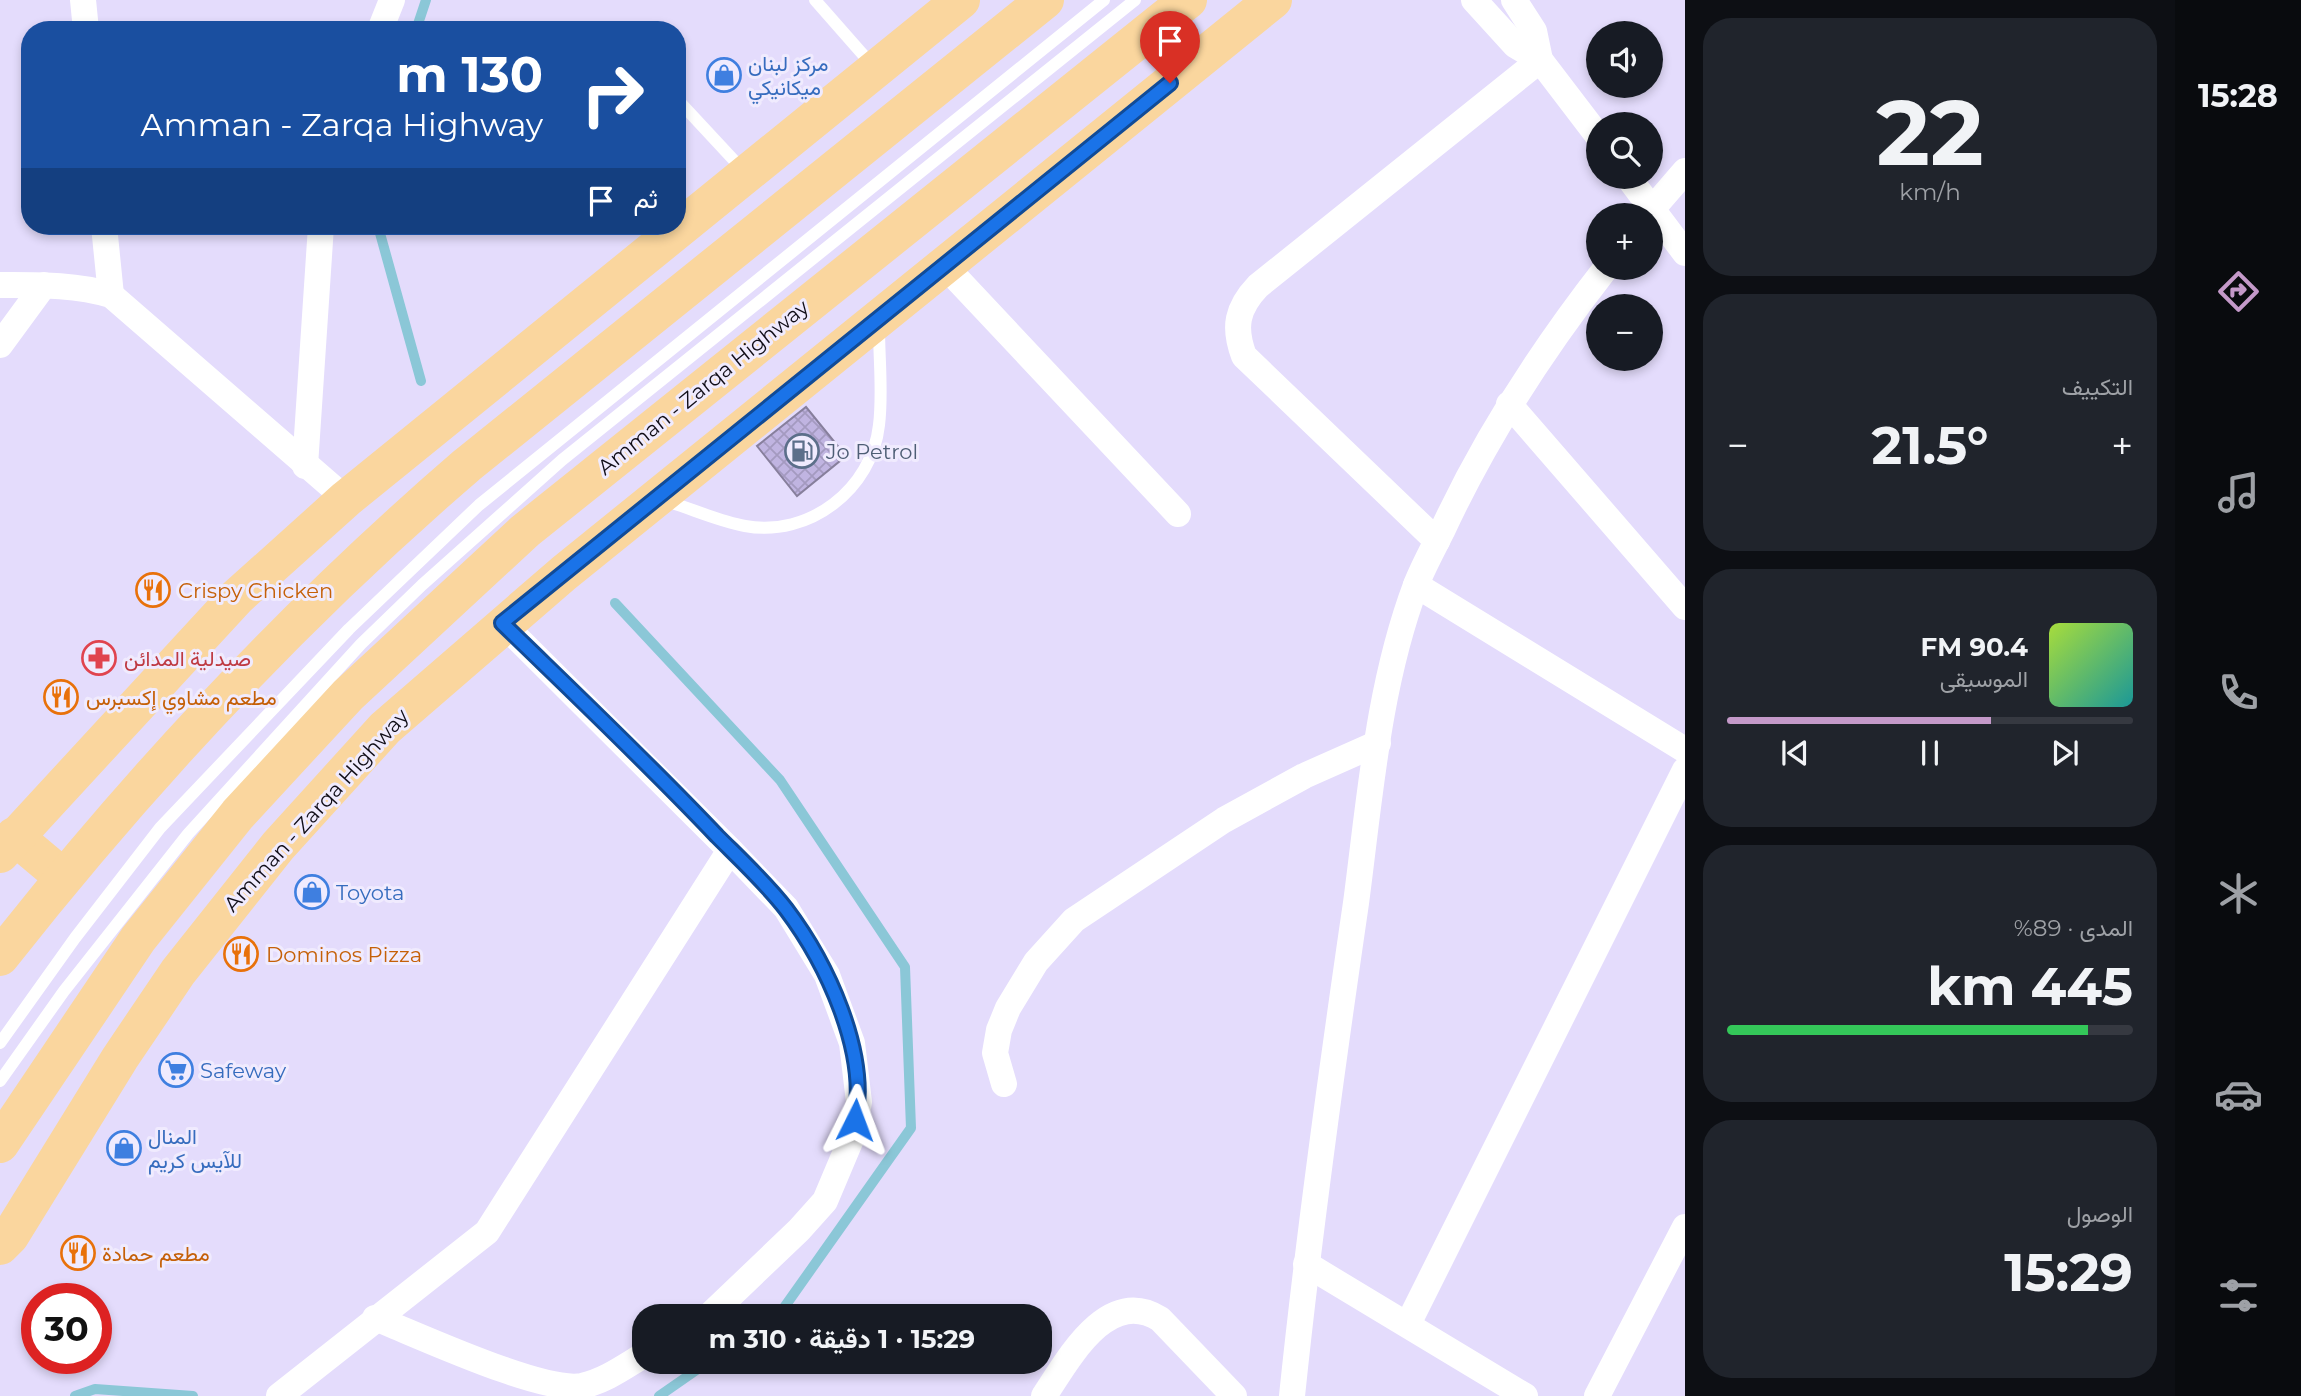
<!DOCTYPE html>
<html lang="ar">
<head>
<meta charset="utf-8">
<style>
  body { margin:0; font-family:Montserrat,Vazirmatn,sans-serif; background:#20242c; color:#f1f3f6; direction:rtl; height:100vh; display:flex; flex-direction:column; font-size:26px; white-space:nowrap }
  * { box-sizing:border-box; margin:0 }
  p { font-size:23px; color:#9ea1a6 }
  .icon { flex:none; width:38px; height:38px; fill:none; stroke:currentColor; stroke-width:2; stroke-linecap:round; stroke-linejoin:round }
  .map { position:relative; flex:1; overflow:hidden; direction:ltr }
  .side { display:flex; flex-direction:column; gap:18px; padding:18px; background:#0d0f14; width:490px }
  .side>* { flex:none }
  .top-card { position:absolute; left:21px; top:21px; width:665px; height:214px; border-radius:28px; box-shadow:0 4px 10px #0003; direction:rtl; background:#1a4fa0; color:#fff; overflow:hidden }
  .fabs { position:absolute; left:1586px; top:21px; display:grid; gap:14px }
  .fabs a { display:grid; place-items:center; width:77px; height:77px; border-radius:50%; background:#171b24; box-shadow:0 4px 10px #0003; font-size:35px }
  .speed { position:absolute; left:21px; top:1283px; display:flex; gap:14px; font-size:35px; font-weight:700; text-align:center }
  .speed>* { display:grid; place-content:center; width:91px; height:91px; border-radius:50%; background:#171b24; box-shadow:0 4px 10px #0003; line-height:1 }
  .speed .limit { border:10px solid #d22; background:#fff; color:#111 }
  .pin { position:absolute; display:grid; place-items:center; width:60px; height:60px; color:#fff; margin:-72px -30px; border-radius:50% 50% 50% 0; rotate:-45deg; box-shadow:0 0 7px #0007 }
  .pin .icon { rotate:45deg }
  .me { position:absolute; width:77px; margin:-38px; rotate:3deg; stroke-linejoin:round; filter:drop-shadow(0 0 5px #0008) }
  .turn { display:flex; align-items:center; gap:24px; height:147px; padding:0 28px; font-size:32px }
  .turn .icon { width:91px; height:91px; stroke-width:2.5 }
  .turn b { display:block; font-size:49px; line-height:60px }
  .then { display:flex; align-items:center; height:66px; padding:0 28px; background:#0003; gap:14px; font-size:26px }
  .big { font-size:52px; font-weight:700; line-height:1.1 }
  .side .card { flex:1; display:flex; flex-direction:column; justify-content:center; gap:10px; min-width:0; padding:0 24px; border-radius:28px; background:#20242c }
  .side .dial { align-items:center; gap:0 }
  .dial b { font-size:91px; line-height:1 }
  .song { display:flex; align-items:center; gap:21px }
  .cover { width:84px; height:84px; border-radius:10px; background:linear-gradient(135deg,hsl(80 70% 55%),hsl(180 70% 35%)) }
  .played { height:7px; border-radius:4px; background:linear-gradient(90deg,#c499c9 65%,#363941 65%) }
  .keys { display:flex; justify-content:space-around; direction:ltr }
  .heat { display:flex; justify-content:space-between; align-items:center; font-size:38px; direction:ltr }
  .charge { height:10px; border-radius:5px; background:linear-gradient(90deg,#34c759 89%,#363941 0) }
  .trip { position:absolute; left:632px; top:1304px; width:420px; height:70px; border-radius:28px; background:#171b24; box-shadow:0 4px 10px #0003; font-weight:700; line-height:70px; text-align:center; direction:rtl }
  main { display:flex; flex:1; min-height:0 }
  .dock { display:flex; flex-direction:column; width:126px; justify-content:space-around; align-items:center; background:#090b0e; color:#9ea1a6 }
  .dock .icon { width:49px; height:49px }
  .dock .on { color:#c499c9 }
  .dock b { font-size:32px; color:#f1f3f6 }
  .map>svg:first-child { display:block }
</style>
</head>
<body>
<main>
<nav class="dock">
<b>15:28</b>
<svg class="icon on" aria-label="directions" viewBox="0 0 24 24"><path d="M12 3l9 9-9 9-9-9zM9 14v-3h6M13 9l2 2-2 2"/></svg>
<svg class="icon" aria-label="music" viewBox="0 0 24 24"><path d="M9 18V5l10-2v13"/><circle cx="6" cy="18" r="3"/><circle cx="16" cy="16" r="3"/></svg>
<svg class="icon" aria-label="phone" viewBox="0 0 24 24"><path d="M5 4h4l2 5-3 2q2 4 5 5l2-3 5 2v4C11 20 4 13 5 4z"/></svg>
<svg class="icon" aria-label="climate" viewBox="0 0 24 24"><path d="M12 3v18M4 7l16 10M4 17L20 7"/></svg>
<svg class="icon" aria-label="car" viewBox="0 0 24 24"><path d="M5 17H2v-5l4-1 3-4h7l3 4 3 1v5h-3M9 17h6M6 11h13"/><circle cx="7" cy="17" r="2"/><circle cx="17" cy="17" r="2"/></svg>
<svg class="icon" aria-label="filters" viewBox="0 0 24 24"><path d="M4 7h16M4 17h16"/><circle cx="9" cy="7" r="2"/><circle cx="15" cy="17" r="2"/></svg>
</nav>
<section class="side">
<div class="card dial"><b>22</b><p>km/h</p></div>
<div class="card"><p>التكييف</p>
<div class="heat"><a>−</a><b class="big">21.5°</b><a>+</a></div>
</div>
<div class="card">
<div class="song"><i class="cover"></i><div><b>90.4 FM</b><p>الموسيقى</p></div></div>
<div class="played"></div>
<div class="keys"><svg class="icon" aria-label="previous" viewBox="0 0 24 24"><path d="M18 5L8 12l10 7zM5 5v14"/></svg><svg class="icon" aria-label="pause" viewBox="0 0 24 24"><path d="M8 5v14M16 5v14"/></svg><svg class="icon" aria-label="next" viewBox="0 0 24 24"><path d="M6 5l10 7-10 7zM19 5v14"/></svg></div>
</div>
<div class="card"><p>المدى · 89%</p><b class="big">445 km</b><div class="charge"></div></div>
<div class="card"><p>الوصول</p><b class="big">15:29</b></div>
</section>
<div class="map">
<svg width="1685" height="1396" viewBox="0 0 1685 1396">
  <defs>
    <pattern id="building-cross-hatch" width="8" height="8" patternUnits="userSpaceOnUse" patternTransform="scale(1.75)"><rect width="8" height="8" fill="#c0b4e1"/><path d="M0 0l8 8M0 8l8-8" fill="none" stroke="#a49ac0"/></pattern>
  </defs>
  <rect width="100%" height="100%" fill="#e4dcfc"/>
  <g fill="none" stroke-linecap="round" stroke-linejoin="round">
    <g stroke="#8bc7d7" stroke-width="10">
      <path d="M416 30 426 0"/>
      <path d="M378 226 421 381"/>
      <path d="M615 603 780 780 905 967 911 1128 783 1309 773 1316"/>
      <path d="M75 1396 95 1389 193 1396"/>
      <path d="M659 1396 708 1362"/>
    </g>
  </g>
  <path fill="url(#building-cross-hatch)" stroke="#877f9c" stroke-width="2" d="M806 407 846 456 797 496 757 446Z"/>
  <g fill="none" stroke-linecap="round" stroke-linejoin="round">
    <g stroke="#fff" stroke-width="12">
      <path d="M815 0 873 66"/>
      <path d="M677 99 743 170"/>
      <path d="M663 500C690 508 718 521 745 526 809 538 872 489 879 425 883 394 879 360 879 328"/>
      <path d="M0 1043 75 938 160 828 349 629 479 505 1104 0"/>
      <path d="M0 1081 64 991 188 834 361 644 422 585 562 460 1135 0"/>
    </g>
    <g stroke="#fff" stroke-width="26">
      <path d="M83 0 86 30"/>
      <path d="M1474 0 1515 45 1540 60 1598 136"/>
      <path d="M1514 0 1534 31 1540 60"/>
      <path d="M380 30 392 0"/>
      <path d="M1628 177 1685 253"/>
      <path d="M1647 215 1685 171"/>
      <path d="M104 226 111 295"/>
      <path d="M943 264 1178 514"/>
      <path d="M0 285C37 285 75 284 111 295L346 499"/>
      <path d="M0 345 44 285"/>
      <path d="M1509 404 1685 607"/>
      <path d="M305 466 321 226"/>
      <path d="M1437 541 1244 356C1233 327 1237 308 1258 286L1540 60"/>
      <path d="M1416 585 1685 750"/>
      <path d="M1004 1084 995 1053 999 1030 1008 1008 1036 962 1074 920 1224 820 1304 776 1378 743"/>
      <path d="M1306 1264 1525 1396"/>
      <path d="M709 1316 799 1230 825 1201 852 1137 859 1102 852 1043 827 975 786 908 730 850"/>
      <path d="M375 1318C418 1335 542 1393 582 1386 605 1381 624 1367 644 1355"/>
      <path d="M1408 1324 1685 770"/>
      <path d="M279 1396 487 1232 730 850 502 623"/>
      <path d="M1044 1396C1068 1360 1107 1286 1160 1319L1234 1396"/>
      <path d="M1292 1396C1309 1231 1332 1067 1356 903 1370 797 1378 686 1416 585 1423 567 1433 549 1442 531 1486 436 1542 350 1606 268"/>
      <path d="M1597 1396 1685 1227"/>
    </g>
    <g stroke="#fad69e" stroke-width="38">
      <path d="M14 836 63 877"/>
      <path d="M0 854 237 597 346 499 961 0"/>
      <path d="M0 957C141 778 295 613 467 465L1045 0"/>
      <path d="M0 1144 138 939 238 814 348 695 525 531 1188 0"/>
      <path d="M0 1246 10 1236 120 1058 178 972 278 846 385 728 564 573 1273 0"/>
    </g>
  </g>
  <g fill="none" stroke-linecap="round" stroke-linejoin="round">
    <g stroke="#114b97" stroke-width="18">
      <path id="route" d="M855 1120C869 1052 826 962 786 909 766 883 740 859 717 836 648 763 574 693 502 623L1170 83"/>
    </g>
    <use href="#route" stroke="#1a73e8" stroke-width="12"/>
  </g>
  <defs>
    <g id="shop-ring" transform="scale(1.75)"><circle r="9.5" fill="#f0ebfe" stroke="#3f7fe0" stroke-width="1.5"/><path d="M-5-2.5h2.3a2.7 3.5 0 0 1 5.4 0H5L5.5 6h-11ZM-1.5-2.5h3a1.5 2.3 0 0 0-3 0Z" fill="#3f7fe0"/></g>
    <g id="fuel-ring" transform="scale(1.75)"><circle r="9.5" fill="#f0ebfe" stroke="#5c6f8a" stroke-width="1.5"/><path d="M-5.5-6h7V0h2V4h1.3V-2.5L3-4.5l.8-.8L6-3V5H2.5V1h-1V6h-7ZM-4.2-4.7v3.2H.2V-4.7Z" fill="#5c6f8a"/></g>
    <g id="restaurant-ring" transform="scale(1.75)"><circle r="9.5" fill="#f0ebfe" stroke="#e8710a" stroke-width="1.5"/><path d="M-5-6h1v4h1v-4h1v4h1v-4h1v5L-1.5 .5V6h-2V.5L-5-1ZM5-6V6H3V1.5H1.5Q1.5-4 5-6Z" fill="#e8710a"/></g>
    <g id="pharmacy-ring" transform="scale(1.75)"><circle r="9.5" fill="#f0ebfe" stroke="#e0444e" stroke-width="1.5"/><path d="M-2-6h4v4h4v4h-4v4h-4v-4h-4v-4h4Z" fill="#e0444e"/></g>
    <g id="supermarket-ring" transform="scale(1.75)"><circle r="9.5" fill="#f0ebfe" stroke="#3f7fe0" stroke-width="1.5"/><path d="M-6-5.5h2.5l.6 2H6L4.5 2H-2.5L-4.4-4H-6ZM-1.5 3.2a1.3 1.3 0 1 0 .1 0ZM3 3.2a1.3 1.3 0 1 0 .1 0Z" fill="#3f7fe0"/></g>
  </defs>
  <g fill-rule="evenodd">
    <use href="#shop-ring" x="724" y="75"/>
    <use href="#fuel-ring" x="802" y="451"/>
    <use href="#restaurant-ring" x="153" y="590"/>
    <use href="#pharmacy-ring" x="99" y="658"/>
    <use href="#restaurant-ring" x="61" y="697"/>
    <use href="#shop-ring" x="312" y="892"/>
    <use href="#restaurant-ring" x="241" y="954"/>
    <use href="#supermarket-ring" x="176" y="1070"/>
    <use href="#shop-ring" x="124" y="1148"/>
    <use href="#restaurant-ring" x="78" y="1253"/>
  </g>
  <g text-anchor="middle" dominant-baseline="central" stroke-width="6" stroke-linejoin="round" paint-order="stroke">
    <g font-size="21" fill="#366cbe" stroke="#f0ebfe" text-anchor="start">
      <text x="748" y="63">مركز لبنان<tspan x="748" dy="24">ميكانيكي</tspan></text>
      <text x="336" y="892">Toyota</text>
      <text x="200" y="1070">Safeway</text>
      <text x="148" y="1136">المنال<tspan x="148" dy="24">للآيس كريم</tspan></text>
    </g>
    <g font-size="21" fill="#100d17" stroke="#f0ebfe">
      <text transform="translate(703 387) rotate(-39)">Amman - Zarqa Highway</text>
      <text transform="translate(316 810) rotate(-48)">Amman - Zarqa Highway</text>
    </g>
    <g font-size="21" fill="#4e5e75" stroke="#f0ebfe" text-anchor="start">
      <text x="826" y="451">Jo Petrol</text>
    </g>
    <g font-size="21" fill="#c56008" stroke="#f0ebfe" text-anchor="start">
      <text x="178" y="590">Crispy Chicken</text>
      <text x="86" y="697">مطعم مشاوي إكسبرس</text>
      <text x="266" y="954">Dominos Pizza</text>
      <text x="102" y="1253">مطعم حمادة</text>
    </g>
    <g font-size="21" fill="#be3a42" stroke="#f0ebfe" text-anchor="start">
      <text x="124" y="658">صيدلية المدائن</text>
    </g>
  </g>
</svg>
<div class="fabs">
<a><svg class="icon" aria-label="sound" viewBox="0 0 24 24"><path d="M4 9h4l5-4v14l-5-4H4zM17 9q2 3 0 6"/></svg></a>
<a><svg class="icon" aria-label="search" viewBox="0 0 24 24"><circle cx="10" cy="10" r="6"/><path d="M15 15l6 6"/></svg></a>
<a>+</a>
<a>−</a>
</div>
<div class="speed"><div class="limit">30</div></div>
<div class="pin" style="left:1170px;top:83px;background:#d93025"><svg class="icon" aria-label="arrive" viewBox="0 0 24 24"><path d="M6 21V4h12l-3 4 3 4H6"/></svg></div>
<svg class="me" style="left:855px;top:1120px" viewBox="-20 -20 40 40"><path d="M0-17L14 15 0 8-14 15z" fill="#1a73e8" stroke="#fff" stroke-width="4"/></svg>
<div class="trip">15:29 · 1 دقيقة · 310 m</div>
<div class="top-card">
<div class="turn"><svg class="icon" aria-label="right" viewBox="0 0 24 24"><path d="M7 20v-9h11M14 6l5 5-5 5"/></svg><div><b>130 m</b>Amman - Zarqa Highway</div></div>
<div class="then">ثم<svg class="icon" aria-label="arrive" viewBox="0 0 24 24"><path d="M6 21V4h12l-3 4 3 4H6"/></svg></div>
</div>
</div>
</main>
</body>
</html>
